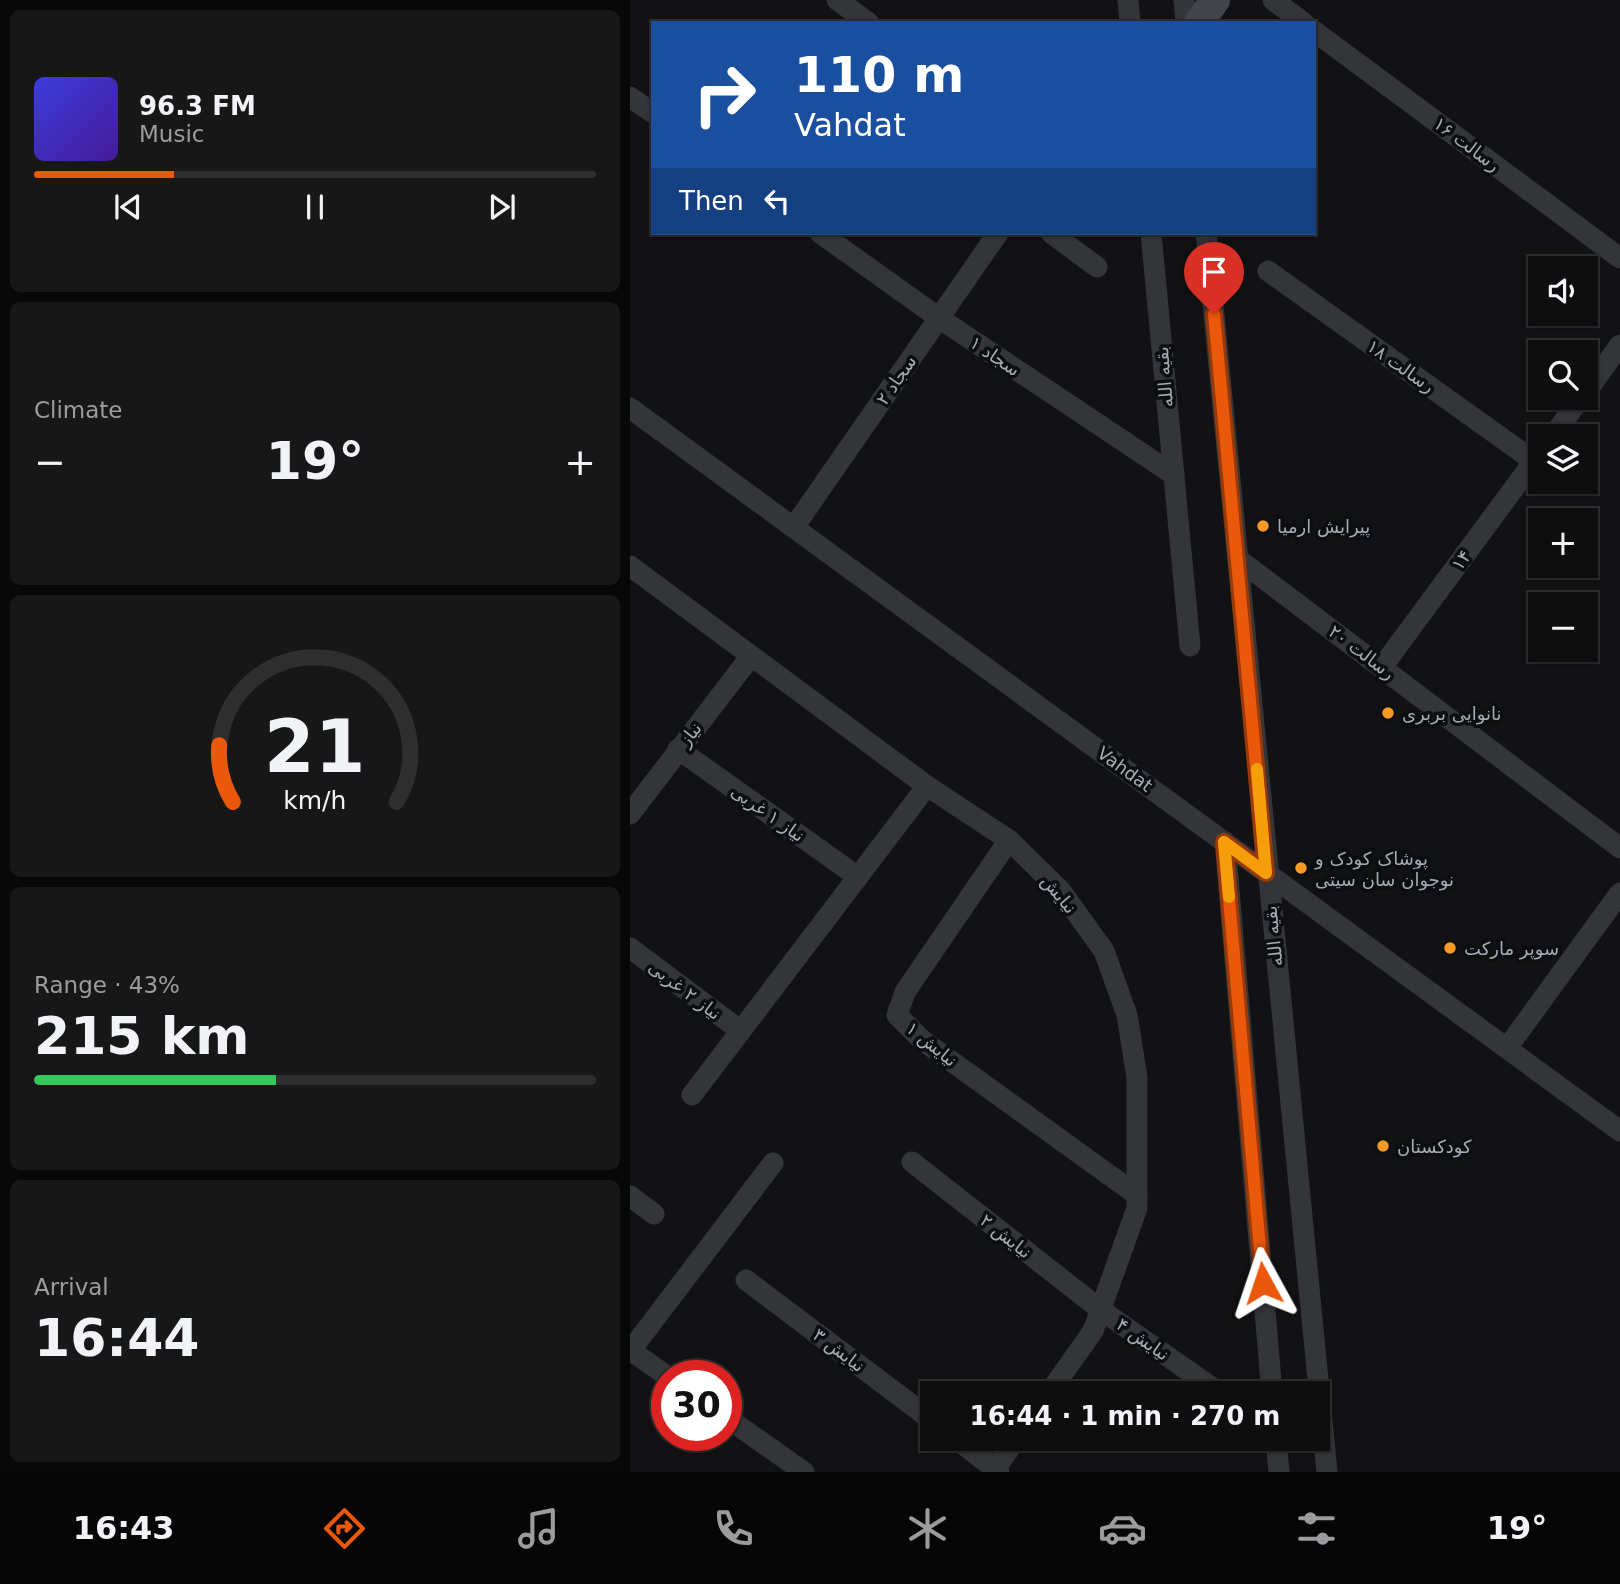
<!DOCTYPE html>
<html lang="en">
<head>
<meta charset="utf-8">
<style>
  body { margin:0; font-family:"DejaVu Sans","Noto Sans Arabic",sans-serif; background:#171718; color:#f1f3f6; height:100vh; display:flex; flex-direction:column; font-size:26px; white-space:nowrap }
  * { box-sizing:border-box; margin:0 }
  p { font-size:23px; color:#9b9c9e }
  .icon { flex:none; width:38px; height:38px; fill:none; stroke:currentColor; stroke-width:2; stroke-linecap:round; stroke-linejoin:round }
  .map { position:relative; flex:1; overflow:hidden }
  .side { display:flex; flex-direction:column; gap:10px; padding:10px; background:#080808; width:630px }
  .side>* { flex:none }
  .guide { position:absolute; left:21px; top:21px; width:665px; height:214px; border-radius:0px; box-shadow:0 2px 5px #0004,0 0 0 2px #2e2e2f; background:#1a4fa0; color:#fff; overflow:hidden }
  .fabs { position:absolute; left:898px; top:256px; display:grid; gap:14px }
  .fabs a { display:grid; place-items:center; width:70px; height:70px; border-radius:0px; background:#0e0e0f; box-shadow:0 2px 5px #0004,0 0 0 2px #2e2e2f; font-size:35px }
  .speed { position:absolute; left:21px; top:1360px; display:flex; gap:14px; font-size:35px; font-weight:700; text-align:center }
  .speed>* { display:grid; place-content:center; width:91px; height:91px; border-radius:50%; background:#0e0e0f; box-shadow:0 2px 5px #0004,0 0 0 2px #2e2e2f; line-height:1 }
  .speed .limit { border:10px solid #d22; background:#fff; color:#111 }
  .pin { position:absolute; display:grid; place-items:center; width:60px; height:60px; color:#fff; margin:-72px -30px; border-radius:50% 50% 50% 0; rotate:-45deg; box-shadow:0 0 7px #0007 }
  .pin .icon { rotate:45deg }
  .me { position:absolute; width:77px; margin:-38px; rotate:355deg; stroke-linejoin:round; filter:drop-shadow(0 0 5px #0008) }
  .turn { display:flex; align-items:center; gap:24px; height:147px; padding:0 28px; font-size:32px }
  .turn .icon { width:91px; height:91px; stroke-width:2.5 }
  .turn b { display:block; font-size:49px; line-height:60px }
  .then { display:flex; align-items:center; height:66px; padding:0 28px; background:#0003; gap:14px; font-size:26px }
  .big { font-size:52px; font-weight:700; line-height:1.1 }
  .side .card { flex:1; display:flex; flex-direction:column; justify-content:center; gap:10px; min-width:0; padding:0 24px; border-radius:10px; background:#171718 }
  .side .dial { align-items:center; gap:0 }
  .dial svg { height:182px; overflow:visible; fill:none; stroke:#2e2e2f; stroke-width:7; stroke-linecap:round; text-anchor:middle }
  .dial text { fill:#f1f3f6; stroke:none }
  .song { display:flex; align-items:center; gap:21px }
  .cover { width:84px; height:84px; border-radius:10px; background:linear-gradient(135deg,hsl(240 70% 55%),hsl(260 70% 35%)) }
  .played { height:7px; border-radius:4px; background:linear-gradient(90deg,#ea580c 25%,#2e2e2f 25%) }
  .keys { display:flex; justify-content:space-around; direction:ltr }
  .heat { display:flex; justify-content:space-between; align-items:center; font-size:38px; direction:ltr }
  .charge { height:10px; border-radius:5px; background:linear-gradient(90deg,#34c759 43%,#2e2e2f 0) }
  .trip { position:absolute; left:290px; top:1381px; width:410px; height:70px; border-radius:0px; background:#0e0e0f; box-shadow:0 2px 5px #0004,0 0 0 2px #2e2e2f; font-weight:700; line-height:70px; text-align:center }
  .tab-bar { display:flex; height:112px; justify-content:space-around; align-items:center; background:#060606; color:#9b9c9e }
  .tab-bar .icon { width:49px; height:49px }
  .tab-bar .current { color:#ea580c }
  .tab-bar b { font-size:32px; color:#f1f3f6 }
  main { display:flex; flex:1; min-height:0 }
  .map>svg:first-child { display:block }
</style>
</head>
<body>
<main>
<section class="side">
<div class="card">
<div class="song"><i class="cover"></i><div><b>96.3 FM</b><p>Music</p></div></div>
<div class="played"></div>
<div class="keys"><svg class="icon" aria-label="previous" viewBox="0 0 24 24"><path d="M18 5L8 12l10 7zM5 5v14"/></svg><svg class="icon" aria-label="pause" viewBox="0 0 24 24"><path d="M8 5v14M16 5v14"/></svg><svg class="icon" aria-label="next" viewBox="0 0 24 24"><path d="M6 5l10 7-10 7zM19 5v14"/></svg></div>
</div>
<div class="card"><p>Climate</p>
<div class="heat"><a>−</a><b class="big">19°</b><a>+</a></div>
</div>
<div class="card dial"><svg viewBox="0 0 100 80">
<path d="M14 69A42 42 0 1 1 86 69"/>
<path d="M14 69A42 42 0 0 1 8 44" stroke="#ea580c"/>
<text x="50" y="56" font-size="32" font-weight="700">21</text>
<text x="50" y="72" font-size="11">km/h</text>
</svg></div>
<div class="card"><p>Range · 43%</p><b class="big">215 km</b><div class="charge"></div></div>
<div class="card"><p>Arrival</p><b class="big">16:44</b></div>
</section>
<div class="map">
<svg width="990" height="1472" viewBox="0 0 990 1472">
  <rect width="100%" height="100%" fill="#121214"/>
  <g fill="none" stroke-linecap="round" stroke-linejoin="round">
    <g stroke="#333539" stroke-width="21">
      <path d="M207 0 239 23"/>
      <path d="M498 0 500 23"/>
      <path d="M554 0 556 23"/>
      <path d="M643 0 674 23"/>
      <path d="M684 31 990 258"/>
      <path d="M0 97 23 113"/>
      <path d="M190 233 309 318 544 475"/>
      <path d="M421 233 467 267"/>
      <path d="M521 233 560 646"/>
      <path d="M576 233 697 1472"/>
      <path d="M638 271 904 461"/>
      <path d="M956 392 990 345"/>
      <path d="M0 408 990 1131"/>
      <path d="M923 436 951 397"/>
      <path d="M164 527 368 233"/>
      <path d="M608 559 990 848"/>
      <path d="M0 566 297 786 379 840 430 890 474 951 497 1015 507 1077V1208L463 1331 419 1393"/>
      <path d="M752 667 910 453"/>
      <path d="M48 749 228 877"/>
      <path d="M0 814 121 656"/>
      <path d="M379 840 275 992 267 1015 292 1040 507 1195"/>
      <path d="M595 842 642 1393"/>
      <path d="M0 948 111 1031"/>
      <path d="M877 1048 990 893"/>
      <path d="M62 1095 297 786"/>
      <path d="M282 1162 471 1310 590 1393"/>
      <path d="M0 1196 24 1214"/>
      <path d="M116 1280 303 1421"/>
      <path d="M0 1350 37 1376"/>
      <path d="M1 1350 143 1163"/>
      <path d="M96 1417 174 1472"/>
      <path d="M325 1438 369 1472"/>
      <path d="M646 1438 649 1472"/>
      <path d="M363 1472 387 1438"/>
    </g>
    <path stroke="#414449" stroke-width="30" d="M569 23 585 0"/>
  </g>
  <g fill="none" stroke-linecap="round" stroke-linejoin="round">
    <g stroke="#983908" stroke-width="18">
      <path id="route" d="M584 314 636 873 594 842 633 1283"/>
    </g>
    <use href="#route" stroke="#ea580c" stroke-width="12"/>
    <path stroke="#f59e0b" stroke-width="12" d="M599 897 594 842 636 873 627 769"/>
  </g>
  <g fill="#f79927" stroke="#0d0e0f" stroke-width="2.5">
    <circle cx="633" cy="526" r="7"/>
    <circle cx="758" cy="713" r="7"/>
    <circle cx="671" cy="868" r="7"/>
    <circle cx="820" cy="948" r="7"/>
    <circle cx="753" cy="1146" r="7"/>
  </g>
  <g text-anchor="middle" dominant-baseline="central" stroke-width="7" stroke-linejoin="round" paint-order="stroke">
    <g font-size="18" fill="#a3abb5" stroke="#0d0e0f">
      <text transform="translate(837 144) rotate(37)">رسالت ۱۶</text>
      <text transform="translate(365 356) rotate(34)">سجاد ۱</text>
      <text transform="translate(771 366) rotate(35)">رسالت ۱۸</text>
      <text transform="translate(534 377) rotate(-95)">بقیه الله</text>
      <text transform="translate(266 380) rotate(-55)">سجاد ۲</text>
      <text transform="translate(831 560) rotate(-54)">۱۴</text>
      <text transform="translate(732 652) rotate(37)">رسالت ۲۰</text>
      <text transform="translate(60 734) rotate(-52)">نیاز</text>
      <text transform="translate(495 769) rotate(36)">Vahdat</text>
      <text transform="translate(138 813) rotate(35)">نیاز ۱ غربی</text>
      <text transform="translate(429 894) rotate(50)">نیایش</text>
      <text transform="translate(643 936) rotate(-96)">بقیه الله</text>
      <text transform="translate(55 990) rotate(37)">نیاز ۲ غربی</text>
      <text transform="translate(302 1044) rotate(39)">نیایش ۱</text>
      <text transform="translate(376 1236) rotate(38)">نیایش ۲</text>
      <text transform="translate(513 1339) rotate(35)">نیایش ۴</text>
      <text transform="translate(209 1350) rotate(37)">نیایش ۳</text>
    </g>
    <g font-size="18" fill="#a3abb5" stroke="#0d0e0f" text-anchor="start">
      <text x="647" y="526">پیرایش ارمیا</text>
      <text x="772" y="713">نانوایی بربری</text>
      <text x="685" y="858">پوشاک کودک و<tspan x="685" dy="21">نوجوان سان سیتی</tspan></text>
      <text x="834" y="948">سوپر مارکت</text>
      <text x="767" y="1146">کودکستان</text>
    </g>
  </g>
</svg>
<div class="fabs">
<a><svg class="icon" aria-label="sound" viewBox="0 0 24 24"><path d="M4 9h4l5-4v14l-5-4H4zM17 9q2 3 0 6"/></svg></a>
<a><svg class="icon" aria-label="search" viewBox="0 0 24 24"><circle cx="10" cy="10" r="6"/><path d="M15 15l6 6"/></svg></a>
<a><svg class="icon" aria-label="layers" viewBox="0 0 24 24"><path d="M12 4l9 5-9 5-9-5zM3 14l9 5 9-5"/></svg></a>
<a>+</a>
<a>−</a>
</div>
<div class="speed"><div class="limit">30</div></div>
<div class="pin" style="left:584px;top:314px;background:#d93025"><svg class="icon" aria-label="arrive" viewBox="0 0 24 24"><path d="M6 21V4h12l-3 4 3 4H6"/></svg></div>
<svg class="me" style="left:633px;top:1283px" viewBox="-20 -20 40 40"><path d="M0-17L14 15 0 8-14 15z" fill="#ea580c" stroke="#fff" stroke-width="4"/></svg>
<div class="trip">16:44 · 1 min · 270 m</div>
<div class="guide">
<div class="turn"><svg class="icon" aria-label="right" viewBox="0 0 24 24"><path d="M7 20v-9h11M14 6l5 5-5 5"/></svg><div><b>110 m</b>Vahdat</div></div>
<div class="then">Then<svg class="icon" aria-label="left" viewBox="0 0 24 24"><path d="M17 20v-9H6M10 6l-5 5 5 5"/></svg></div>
</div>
</div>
</main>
<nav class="tab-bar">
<b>16:43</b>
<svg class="icon current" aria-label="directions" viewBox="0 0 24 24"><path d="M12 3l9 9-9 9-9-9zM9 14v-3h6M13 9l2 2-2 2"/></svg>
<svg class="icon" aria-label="music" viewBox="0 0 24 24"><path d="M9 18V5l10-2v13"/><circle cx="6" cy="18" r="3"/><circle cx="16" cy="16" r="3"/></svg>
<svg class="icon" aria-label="phone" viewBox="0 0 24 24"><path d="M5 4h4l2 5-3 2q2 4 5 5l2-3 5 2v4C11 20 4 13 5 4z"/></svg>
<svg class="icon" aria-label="climate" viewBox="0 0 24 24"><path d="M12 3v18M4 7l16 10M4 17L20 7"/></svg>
<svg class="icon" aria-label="car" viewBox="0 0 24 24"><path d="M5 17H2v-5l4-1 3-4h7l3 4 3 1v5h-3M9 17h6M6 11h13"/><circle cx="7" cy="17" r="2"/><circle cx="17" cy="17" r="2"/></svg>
<svg class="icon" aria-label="filters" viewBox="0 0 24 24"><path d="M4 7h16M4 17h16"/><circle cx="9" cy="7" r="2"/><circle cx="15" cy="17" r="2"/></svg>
<b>19°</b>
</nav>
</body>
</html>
